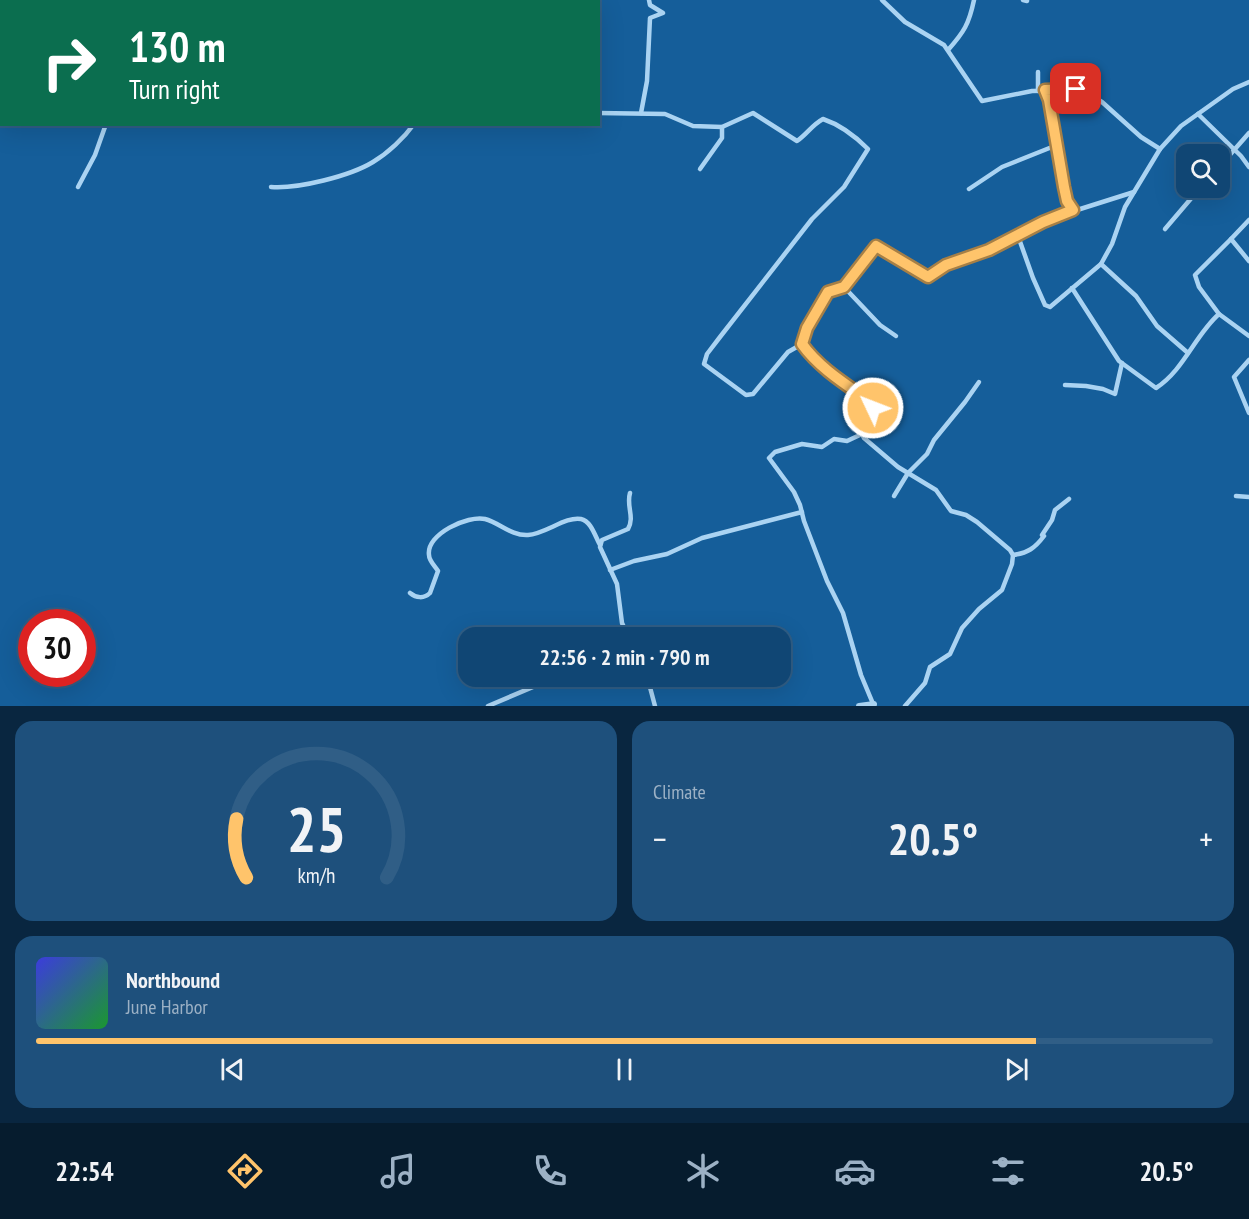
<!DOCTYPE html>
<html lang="en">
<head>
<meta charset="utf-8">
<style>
  body { margin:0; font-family:"PT Sans Narrow",sans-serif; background:#1e507c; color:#f1f3f6; height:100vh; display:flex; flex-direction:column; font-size:22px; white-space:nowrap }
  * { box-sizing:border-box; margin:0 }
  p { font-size:20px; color:#9cb1c5 }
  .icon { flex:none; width:33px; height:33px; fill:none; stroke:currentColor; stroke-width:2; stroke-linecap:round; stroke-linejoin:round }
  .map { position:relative; height:706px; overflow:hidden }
  .panel { display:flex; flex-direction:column; gap:15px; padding:15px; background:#092640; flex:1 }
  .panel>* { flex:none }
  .banner { position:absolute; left:0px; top:0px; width:600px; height:126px; box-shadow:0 6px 24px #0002,0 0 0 2px #305e86; background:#0b6e4f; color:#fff; overflow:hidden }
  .controls { position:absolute; left:1176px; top:144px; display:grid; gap:12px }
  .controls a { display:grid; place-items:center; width:54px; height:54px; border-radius:12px; background:#104674; box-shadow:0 6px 24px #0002,0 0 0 2px #305e86; font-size:30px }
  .speed { position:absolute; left:18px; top:609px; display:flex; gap:12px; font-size:30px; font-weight:700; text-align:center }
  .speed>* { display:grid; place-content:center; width:78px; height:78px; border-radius:50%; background:#104674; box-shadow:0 6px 24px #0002,0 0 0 2px #305e86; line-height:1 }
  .speed .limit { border:9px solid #d22; background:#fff; color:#111 }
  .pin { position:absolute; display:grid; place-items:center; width:51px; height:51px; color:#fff; margin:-26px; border-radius:12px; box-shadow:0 3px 9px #0006 }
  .me { position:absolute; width:66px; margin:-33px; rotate:313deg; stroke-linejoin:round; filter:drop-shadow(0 0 4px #0008) }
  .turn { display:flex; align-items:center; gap:21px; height:126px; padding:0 30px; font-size:27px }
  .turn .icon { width:78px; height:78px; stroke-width:2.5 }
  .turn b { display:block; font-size:42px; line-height:51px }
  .big { font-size:45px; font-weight:700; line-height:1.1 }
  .panel .widget { flex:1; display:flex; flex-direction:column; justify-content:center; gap:9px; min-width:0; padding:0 21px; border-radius:18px; background:#1e507c }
  .panel .dial { align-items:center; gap:0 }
  .dial svg { height:156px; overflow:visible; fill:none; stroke:#305e86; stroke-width:7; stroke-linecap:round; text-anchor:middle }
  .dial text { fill:#f1f3f6; stroke:none }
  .song { display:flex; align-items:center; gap:18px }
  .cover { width:72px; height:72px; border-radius:9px; background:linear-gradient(135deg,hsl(240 70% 55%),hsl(130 70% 35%)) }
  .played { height:6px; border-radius:3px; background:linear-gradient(90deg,#ffc46b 85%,#305e86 85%) }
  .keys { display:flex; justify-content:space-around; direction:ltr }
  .heat { display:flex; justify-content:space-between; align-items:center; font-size:33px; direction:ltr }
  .panel .tiles { flex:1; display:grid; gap:15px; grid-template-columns:1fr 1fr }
  .widget:last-child { grid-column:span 2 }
  .trip { position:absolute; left:458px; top:627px; width:333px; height:60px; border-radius:18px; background:#104674; box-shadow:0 6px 24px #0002,0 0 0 2px #305e86; font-weight:700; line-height:60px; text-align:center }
  .tabs { display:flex; height:96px; justify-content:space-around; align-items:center; background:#061c2e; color:#9cb1c5 }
  .tabs .icon { width:42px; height:42px }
  .tabs .selected { color:#ffc46b }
  .tabs b { font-size:27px; color:#f1f3f6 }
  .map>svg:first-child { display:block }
</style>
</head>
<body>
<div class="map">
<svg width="1249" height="706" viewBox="0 0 1249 706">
  <rect width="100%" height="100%" fill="#155e9a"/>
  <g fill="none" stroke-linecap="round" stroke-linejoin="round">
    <g stroke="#aad3f2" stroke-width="4.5">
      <path d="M185 0V2"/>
      <path d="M882 0 905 22 944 45 982 101 1032 91 1082 90 1102 102 1141 137 1160 149"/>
      <path d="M1023 0 1027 1"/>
      <path d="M432 2 434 0"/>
      <path d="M948 50C964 32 969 24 974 0"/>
      <path d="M1045 90 1049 100 1067 201 1073 210"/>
      <path d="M1038 91V72"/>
      <path d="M0 106 2 105"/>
      <path d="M598 113 665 114 693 126 722 127 753 113 797 141C807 134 812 125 823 119 841 125 855 136 868 149L844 187 812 219 720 337 707 354 704 364 746 395 753 394 788 352 802 344"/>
      <path d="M641 113 647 81 650 18 663 13 650 5 649 0"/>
      <path d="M1198 114 1241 156 1249 167"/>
      <path d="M1220 166 1249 133"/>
      <path d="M700 169 722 138V127"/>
      <path d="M78 187 95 155 106 124"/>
      <path d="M271 187C298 189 350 176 373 162 388 153 404 138 414 124"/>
      <path d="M969 189 1002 167 1057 145"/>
      <path d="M1249 220 1231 239 1249 261"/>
      <path d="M1165 229 1200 188"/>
      <path d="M1018 236 1033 278 1045 305 1050 307 1101 264 1112 244 1125 207 1160 149 1181 126 1233 89 1249 82"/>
      <path d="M1101 264 1136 296 1157 326 1188 353"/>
      <path d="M844 287 880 325 896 336"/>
      <path d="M1072 288 1119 361 1156 388C1184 370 1195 335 1219 314L1249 336"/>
      <path d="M1219 314 1199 287 1195 275 1231 239"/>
      <path d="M1249 360 1234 377 1249 413"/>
      <path d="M1065 385 1086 386 1103 389 1115 394 1122 363"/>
      <path d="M862 434 847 441 834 439 822 447 802 444 775 452 769 458 794 492 800 505 804 521 827 581 843 613 861 675 874 706"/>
      <path d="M894 496 908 473 927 454 934 440 965 402 979 382"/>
      <path d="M1236 496 1249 497"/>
      <path d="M1013 555C1028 553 1035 548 1044 536L1042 535 1052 520 1055 510 1069 499"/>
      <path d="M610 570 634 561 667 554 702 538 802 512"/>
      <path d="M410 593C416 598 424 599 430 593L438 571C435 566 429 561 429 555 426 534 468 515 485 519 500 523 511 536 528 535 545 534 566 516 581 519 591 521 595 536 600 545"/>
      <path d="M629 638 622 623 617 584 600 547 602 540 628 529C635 517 626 506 630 493"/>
      <path d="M647 676 655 706"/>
      <path d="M488 706 559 676"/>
      <path d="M905 706 925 683 930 667 950 654 962 628 979 609 1002 590 1012 564 1013 555 1010 550 977 522 966 515 951 511 936 490 898 467 864 438 862 434 875 412 871 402 821 365 810 354 802 344 807 328 828 292 844 287 876 246 928 277 946 265 989 250 1055 217 1134 192"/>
    </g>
    <path stroke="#aad3f2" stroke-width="6" d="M859 706 874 704"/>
  </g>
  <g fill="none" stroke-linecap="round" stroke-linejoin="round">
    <g stroke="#a67f46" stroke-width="15">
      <path id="route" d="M873 408 871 402C847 385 819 368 802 344L807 328 828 292 844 287 876 246 928 277 946 265 989 250 1043 222 1073 210 1067 201 1064 187 1049 100 1045 90 1076 89"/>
    </g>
    <use href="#route" stroke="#ffc46b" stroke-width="10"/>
  </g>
</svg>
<div class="controls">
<a><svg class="icon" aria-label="search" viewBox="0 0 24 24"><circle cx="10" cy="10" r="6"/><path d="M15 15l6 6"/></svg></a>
</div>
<div class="speed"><div class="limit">30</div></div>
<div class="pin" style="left:1076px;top:89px;background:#d93025"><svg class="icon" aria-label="arrive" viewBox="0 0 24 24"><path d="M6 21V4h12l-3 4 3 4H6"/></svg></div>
<svg class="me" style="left:873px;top:408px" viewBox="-20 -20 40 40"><circle r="17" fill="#ffc46b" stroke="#fff" stroke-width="3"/><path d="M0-11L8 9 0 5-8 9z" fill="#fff"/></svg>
<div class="trip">22:56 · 2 min · 790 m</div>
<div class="banner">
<div class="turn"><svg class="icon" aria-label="right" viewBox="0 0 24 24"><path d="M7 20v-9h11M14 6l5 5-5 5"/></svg><div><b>130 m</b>Turn right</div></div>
</div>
</div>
<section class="panel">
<div class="tiles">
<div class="widget dial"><svg viewBox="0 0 100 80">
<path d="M14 69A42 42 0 1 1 86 69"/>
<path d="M14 69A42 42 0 0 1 9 39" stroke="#ffc46b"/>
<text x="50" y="56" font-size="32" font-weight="700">25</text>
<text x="50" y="72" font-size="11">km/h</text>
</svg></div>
<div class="widget"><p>Climate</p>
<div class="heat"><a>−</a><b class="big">20.5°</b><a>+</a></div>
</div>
<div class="widget">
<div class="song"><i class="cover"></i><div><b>Northbound</b><p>June Harbor</p></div></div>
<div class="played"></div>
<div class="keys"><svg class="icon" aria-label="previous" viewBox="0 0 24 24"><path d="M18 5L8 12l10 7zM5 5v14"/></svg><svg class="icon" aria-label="pause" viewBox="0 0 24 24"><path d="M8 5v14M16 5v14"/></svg><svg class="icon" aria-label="next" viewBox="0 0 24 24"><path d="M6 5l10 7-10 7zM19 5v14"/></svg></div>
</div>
</div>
</section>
<nav class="tabs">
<b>22:54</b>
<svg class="icon selected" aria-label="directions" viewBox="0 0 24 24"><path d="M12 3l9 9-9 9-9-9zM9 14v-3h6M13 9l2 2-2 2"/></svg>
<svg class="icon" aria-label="music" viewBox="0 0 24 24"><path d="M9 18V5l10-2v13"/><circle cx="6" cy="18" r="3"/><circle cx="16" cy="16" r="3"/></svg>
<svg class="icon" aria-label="phone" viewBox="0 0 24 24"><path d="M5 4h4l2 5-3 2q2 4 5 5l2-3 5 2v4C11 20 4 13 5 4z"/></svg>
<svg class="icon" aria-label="climate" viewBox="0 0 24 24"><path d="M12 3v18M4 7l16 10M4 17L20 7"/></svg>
<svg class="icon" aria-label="car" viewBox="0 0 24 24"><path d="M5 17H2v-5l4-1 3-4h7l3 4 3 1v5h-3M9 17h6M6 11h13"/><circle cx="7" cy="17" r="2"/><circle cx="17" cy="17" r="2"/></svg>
<svg class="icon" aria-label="filters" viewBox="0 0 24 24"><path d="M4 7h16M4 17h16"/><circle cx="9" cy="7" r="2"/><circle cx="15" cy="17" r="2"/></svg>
<b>20.5°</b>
</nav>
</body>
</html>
